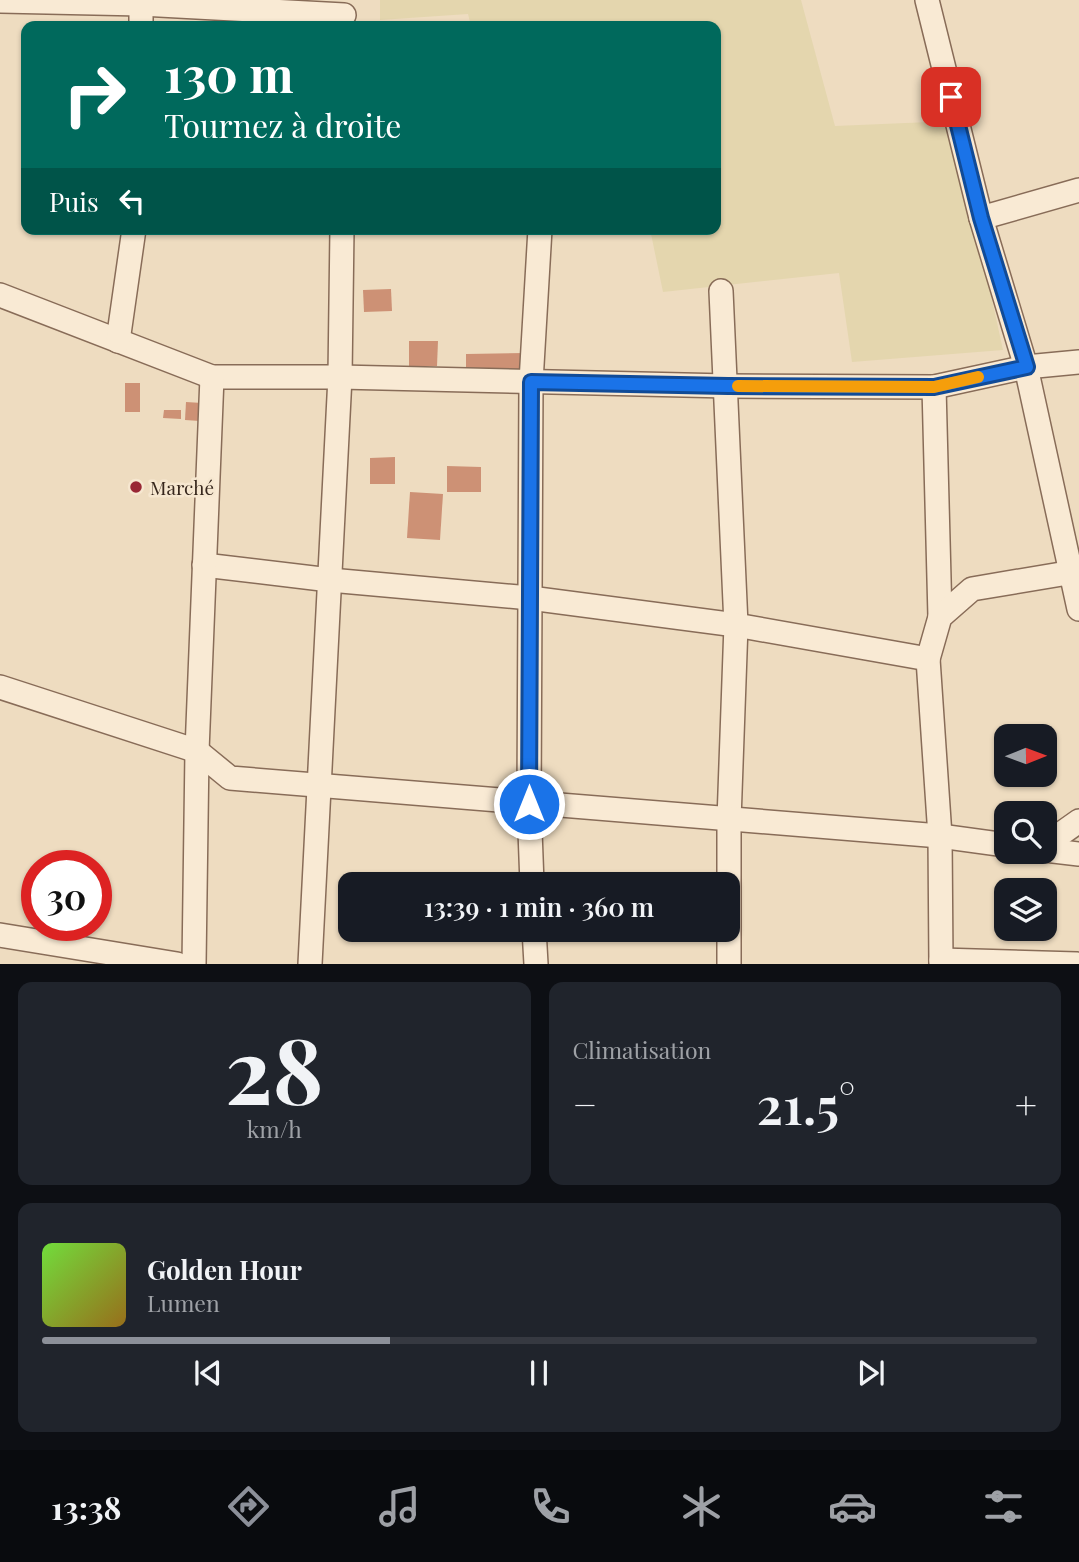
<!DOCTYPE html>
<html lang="fr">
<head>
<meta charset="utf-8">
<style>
  body { margin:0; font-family:"Playfair Display",serif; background:#20242c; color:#f1f3f6; height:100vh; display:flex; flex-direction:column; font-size:26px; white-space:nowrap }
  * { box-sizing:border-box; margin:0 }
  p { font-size:23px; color:#9ea1a6 }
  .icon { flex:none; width:38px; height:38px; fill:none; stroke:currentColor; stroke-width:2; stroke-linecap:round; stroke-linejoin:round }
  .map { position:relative; height:964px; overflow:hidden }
  .side { display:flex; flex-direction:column; gap:18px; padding:18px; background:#0d0f14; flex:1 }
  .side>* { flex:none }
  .hud { position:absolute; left:21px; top:21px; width:700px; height:214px; border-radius:14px; box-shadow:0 2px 5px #0004; background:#00695c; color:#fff; overflow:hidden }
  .needle { width:46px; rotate:89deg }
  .fabs { position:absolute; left:994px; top:724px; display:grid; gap:14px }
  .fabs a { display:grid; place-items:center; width:63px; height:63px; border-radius:14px; background:#171b24; box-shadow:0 2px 5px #0004; font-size:35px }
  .speed { position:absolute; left:21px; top:850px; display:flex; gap:14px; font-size:35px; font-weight:700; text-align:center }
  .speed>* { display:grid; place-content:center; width:91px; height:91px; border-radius:50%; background:#171b24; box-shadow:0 2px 5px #0004; line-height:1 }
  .speed .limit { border:10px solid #d22; background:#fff; color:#111 }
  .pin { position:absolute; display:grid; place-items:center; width:60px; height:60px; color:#fff; margin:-30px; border-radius:14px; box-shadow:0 4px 10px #0006 }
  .me { position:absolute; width:77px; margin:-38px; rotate:0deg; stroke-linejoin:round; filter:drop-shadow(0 0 5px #0008) }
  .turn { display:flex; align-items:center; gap:24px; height:147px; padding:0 28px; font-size:32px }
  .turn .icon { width:91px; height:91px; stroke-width:2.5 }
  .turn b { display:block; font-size:49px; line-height:60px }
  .then { display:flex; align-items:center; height:66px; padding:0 28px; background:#0003; gap:14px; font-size:26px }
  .big { font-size:52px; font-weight:600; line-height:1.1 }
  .side .widget { flex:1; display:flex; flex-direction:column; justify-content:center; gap:10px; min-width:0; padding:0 24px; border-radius:14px; background:#20242c }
  .side .dial { align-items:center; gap:0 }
  .dial b { font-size:91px; line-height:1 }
  .song { display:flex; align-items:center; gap:21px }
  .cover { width:84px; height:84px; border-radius:10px; background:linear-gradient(135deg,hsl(100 70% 55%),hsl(40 70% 35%)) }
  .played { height:7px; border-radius:4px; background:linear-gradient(90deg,#8c9099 35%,#363941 35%) }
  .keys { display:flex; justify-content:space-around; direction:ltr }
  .heat { display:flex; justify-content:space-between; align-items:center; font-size:38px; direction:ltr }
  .side .tiles { flex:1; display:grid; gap:18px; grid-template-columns:1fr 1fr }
  .widget:last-child { grid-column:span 2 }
  .trip { position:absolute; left:338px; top:872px; width:402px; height:70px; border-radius:14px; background:#171b24; box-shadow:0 2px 5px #0004; font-weight:600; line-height:70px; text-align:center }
  .dock { display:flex; height:112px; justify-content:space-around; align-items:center; background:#090b0e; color:#9ea1a6 }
  .dock .icon { width:49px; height:49px }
  .dock .selected { color:#8c9099 }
  .dock b { font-size:32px; color:#f1f3f6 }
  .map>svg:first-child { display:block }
</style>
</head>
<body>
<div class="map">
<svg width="1079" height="964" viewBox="0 0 1079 964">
  <rect width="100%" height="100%" fill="#eedcc0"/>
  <path fill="#e4d6ae" d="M380 0H801L835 126 953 121 1003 350 852 362 839 273 663 292 650 229H716V26H471L468 14 380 20Z"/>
  <g fill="#cd9175">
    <path d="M391 289 392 311 364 312 363 290Z"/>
    <path d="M409 341H438L437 366H409Z"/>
    <path d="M525 353 526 375 466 376V354Z"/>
    <rect x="125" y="383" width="15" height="29"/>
    <path d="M186 402 202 403 200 421 185 420Z"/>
    <path d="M164 410H181V419L163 418Z"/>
    <path d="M395 457V484H370V458Z"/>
    <path d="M447 466 481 467V492H447Z"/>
    <path d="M410 492 443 494 440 540 407 538Z"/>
    <path d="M493 929H524L523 935Z"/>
  </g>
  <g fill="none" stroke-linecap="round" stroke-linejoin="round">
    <g stroke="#886c58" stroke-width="26">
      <g id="minor">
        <path d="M927 0 981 218 1026 367 1079 609"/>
        <path d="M0 1 141 4 344 15"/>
        <path d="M141 26V0"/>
        <path d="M981 218 1079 190"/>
        <path d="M721 291 736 625 729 820V964"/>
        <path d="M0 295 212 377H340L728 386 934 387 1026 367 1079 362"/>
        <path d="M118 341 134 229"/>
        <path d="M934 387 940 617"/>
        <path d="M204 565 330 580 530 598 736 625 928 659 940 836 941 964"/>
        <path d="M928 659 940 617 972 589 1079 571"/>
        <path d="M0 687 197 751 230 778 940 836 1006 845"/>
        <path d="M1045 845 1079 821"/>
        <path d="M1045 850 1079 854"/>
        <path d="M532 884 529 804 531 382 540 229"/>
        <path d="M534 929 536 964"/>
        <path d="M0 935 177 964"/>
        <path d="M941 960 1077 964"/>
        <path d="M194 964 197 751 212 377"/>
        <path d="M310 964 340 377 342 229"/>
      </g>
    </g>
    <use href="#minor" stroke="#f9ead4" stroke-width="23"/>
  </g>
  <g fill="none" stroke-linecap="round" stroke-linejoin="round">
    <g stroke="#114b97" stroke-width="18">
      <path id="route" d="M529 804 531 382 728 386 934 387 1027 367 981 218 951 97"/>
    </g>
    <use href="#route" stroke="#1a73e8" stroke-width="12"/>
    <path stroke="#f59e0b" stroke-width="12" d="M738 386 934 387 978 377"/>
  </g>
  <circle fill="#982734" stroke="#f6e7d0" stroke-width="2.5" cx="136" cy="487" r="7"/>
  <g text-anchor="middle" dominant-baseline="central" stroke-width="5" stroke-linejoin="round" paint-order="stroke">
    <g font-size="19" fill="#37271d" stroke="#f6e7d0" text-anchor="start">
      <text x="150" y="487">Marché</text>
    </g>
  </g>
</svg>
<div class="fabs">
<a><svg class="needle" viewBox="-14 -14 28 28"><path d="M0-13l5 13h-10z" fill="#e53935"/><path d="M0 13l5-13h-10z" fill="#9ea1a6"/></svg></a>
<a><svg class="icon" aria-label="search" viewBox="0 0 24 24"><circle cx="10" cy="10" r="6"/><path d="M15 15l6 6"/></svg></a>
<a><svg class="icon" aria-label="layers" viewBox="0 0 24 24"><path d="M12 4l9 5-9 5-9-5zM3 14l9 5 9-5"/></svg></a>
</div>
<div class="speed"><div class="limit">30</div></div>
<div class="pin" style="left:951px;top:97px;background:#d93025"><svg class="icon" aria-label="arrive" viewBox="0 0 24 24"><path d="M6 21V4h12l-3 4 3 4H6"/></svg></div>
<svg class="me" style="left:529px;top:804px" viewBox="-20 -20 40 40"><circle r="17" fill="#1a73e8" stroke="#fff" stroke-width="3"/><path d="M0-11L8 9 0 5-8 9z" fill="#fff"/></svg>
<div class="trip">13:39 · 1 min · 360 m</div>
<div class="hud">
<div class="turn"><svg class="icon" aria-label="right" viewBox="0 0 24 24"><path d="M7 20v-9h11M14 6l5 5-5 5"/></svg><div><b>130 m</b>Tournez à droite</div></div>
<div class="then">Puis<svg class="icon" aria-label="left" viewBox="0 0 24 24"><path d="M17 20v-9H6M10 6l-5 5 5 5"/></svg></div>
</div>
</div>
<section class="side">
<div class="tiles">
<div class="widget dial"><b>28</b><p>km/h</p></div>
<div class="widget"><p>Climatisation</p>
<div class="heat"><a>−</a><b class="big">21.5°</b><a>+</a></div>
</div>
<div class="widget">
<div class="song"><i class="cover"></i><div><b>Golden Hour</b><p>Lumen</p></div></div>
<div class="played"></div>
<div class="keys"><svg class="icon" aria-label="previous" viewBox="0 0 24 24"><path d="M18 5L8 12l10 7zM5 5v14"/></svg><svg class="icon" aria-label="pause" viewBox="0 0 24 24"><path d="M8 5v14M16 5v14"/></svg><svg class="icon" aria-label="next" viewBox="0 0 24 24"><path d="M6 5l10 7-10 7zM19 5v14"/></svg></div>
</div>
</div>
</section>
<nav class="dock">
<b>13:38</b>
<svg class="icon selected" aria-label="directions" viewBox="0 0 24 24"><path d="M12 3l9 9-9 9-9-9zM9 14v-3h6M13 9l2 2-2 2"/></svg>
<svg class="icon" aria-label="music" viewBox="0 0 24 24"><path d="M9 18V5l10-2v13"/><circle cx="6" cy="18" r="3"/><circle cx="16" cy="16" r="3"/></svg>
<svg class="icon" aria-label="phone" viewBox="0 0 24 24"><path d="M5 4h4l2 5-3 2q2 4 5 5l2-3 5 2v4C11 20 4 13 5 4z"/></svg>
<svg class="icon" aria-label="climate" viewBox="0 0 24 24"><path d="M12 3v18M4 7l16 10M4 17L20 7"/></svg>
<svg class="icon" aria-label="car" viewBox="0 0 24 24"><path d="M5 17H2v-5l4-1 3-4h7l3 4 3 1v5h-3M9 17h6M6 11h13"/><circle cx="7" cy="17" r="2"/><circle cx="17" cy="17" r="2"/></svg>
<svg class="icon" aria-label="filters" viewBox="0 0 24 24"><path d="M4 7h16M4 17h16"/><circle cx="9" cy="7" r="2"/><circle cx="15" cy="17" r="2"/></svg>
</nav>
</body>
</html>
